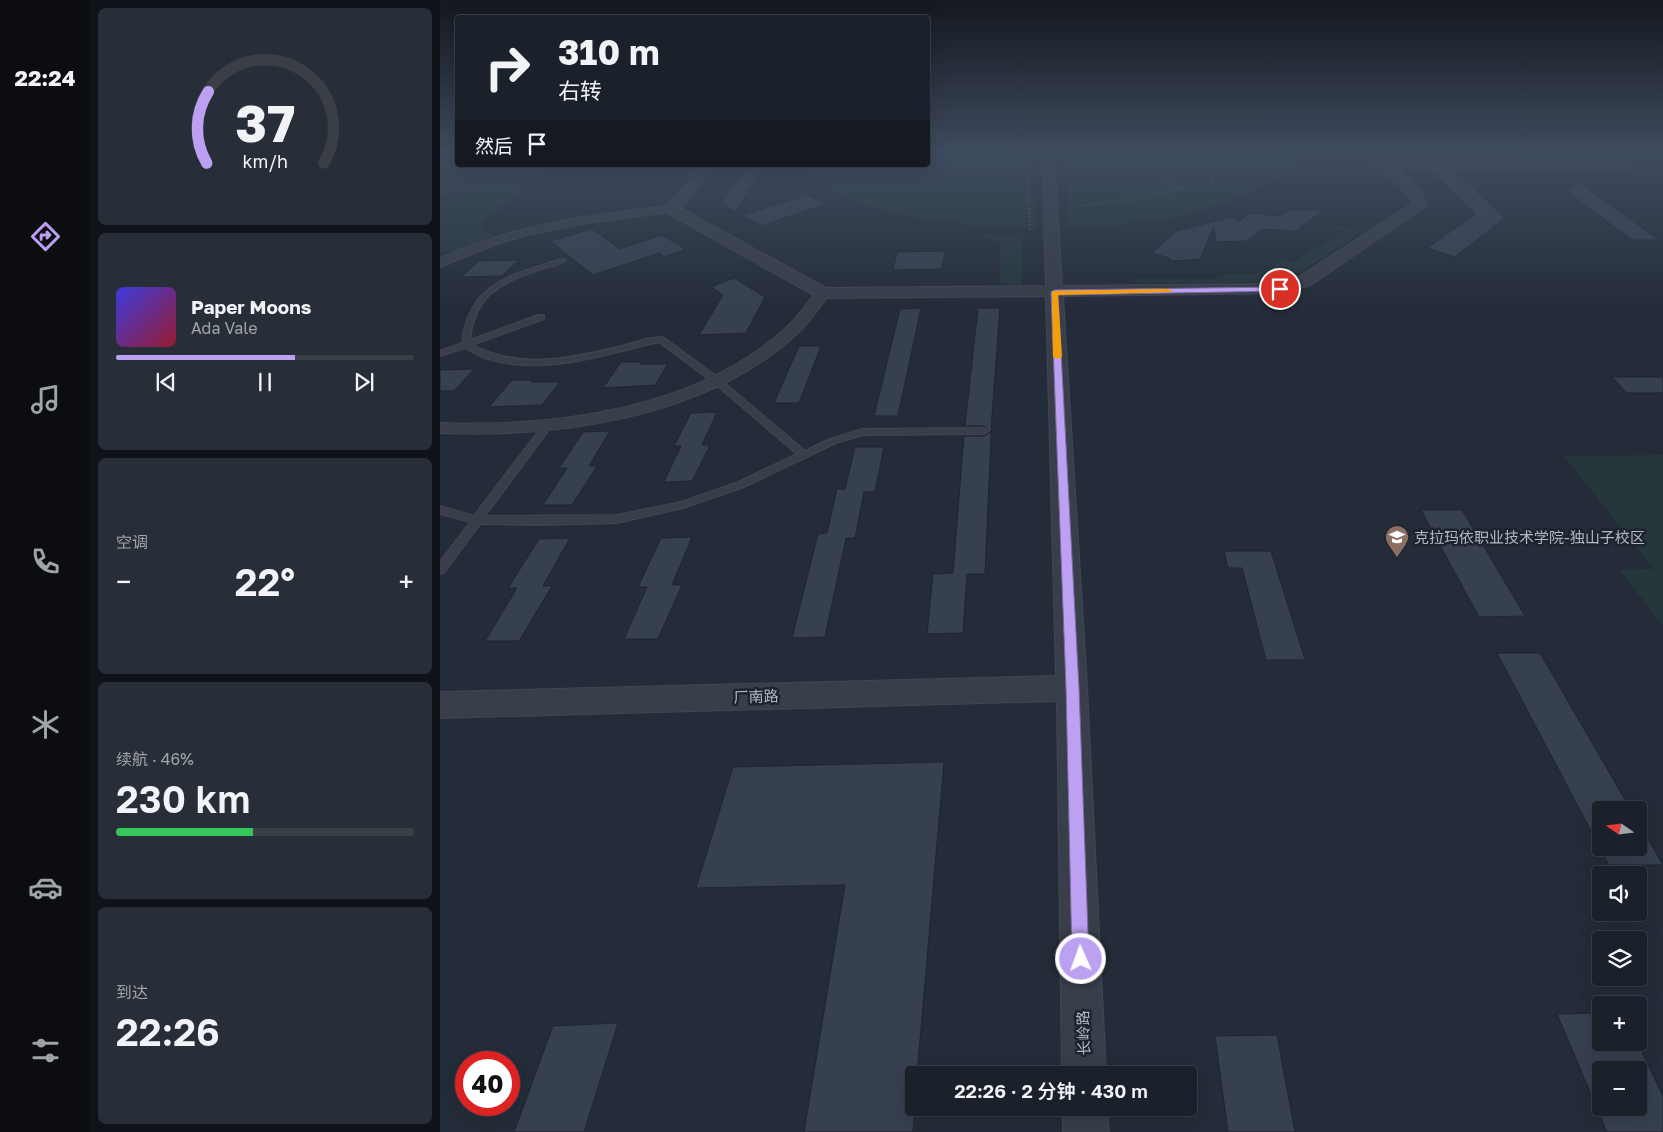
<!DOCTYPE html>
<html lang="zh">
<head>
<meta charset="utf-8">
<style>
  body { margin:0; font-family:"Golos Text","Noto Sans SC",sans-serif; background:#282e37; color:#f1f3f6; height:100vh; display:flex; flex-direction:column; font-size:19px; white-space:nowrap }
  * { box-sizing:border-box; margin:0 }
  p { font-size:16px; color:#a0a3a9 }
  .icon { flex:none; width:28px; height:28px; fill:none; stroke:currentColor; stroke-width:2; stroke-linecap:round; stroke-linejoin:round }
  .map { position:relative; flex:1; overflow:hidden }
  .sheet { display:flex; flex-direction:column; gap:8px; padding:8px; background:#0f1218; width:350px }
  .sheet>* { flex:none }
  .hud { position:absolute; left:15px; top:15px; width:475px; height:152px; border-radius:5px; box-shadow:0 5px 20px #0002,0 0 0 1px #393e47; background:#1b212b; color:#f1f3f6; overflow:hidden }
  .needle { width:32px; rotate:284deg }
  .buttons { position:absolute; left:1152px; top:801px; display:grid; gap:10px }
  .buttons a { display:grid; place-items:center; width:55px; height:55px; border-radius:5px; background:#1b212b; box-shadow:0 5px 20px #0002,0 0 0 1px #393e47; font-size:25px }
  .speed { position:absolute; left:15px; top:1051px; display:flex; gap:10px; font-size:25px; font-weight:700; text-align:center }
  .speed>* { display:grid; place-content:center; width:65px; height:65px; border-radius:50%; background:#1b212b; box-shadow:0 5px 20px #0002,0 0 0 1px #393e47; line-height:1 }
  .speed .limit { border:8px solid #d22; background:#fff; color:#111 }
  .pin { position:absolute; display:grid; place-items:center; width:42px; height:42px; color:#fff; margin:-21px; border:2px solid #fff; border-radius:50%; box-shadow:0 1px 5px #0007 }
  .me { position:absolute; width:55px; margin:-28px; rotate:358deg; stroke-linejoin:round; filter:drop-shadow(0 0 4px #0008) }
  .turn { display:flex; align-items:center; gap:18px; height:105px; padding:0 20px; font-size:22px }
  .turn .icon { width:65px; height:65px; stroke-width:2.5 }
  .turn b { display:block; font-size:35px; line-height:42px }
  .then { display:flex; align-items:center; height:48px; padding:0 20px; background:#0003; gap:10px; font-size:19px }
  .big { font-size:38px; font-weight:600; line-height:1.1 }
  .sheet .widget { flex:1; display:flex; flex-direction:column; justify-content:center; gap:8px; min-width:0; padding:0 18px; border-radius:8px; background:#282e37 }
  .sheet .dial { align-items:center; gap:0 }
  .dial svg { height:130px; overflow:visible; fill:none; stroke:#393e47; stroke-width:7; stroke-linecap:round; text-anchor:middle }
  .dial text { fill:#f1f3f6; stroke:none }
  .song { display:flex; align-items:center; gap:15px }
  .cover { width:60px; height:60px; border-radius:8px; background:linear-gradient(135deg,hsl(240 70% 55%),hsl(350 70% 35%)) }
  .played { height:5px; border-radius:2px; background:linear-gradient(90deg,#bca0f2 60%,#393e47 60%) }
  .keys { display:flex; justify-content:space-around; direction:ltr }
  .heat { display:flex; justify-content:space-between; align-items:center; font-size:28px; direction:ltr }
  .charge { height:8px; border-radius:4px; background:linear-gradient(90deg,#34c759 46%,#393e47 0) }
  .trip { position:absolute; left:465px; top:1066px; width:292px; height:50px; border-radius:5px; background:#1b212b; box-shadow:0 5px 20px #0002,0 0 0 1px #393e47; font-weight:600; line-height:50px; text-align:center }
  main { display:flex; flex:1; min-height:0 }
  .tab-bar { display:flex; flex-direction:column; width:90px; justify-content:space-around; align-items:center; background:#0b0d11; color:#a0a3a9 }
  .tab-bar .icon { width:35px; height:35px }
  .tab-bar .current { color:#bca0f2 }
  .tab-bar b { font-size:22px; color:#f1f3f6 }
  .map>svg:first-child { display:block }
</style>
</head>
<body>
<main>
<nav class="tab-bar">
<b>22:24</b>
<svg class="icon current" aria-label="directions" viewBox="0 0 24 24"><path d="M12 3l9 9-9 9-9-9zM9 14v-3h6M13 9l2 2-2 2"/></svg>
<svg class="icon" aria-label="music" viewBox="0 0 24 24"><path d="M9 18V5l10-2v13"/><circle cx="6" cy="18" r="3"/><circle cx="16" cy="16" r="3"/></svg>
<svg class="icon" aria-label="phone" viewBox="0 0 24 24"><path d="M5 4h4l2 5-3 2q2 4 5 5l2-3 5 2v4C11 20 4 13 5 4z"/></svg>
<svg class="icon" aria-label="climate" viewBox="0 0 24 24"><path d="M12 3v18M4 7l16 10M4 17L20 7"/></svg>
<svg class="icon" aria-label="car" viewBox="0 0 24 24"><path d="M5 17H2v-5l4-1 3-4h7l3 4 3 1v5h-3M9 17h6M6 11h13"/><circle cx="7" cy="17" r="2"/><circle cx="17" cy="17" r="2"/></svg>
<svg class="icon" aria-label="filters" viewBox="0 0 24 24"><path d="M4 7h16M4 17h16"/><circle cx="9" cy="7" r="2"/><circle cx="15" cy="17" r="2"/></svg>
</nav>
<section class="sheet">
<div class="widget dial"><svg viewBox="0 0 100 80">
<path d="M14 69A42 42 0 1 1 86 69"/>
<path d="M14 69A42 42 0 0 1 15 25" stroke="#bca0f2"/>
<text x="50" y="56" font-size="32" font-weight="700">37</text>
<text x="50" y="72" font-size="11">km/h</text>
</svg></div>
<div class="widget">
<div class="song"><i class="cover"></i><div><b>Paper Moons</b><p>Ada Vale</p></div></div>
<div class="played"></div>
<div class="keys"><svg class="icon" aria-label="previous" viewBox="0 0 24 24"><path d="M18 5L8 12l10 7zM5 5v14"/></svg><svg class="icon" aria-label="pause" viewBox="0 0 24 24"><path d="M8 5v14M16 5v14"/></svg><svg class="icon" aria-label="next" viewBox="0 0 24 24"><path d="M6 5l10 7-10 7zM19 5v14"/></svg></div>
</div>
<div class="widget"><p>空调</p>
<div class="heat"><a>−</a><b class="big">22°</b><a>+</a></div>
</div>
<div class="widget"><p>续航 · 46%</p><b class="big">230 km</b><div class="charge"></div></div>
<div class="widget"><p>到达</p><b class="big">22:26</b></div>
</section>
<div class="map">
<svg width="1223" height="1132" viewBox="0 0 1223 1132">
  <rect width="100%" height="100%" fill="#242c39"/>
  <g fill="#26373b">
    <path d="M0 152H17L18 165H73L0 195Z"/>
    <path d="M488 152H592L595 229C531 226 402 219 360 165H488Z"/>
    <path d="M624 152H858L851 166 836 180 781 205 743 215 696 223 629 228Z"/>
    <path d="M79 165H111L98 177 77 176 67 173Z"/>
    <path d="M71 179H96L40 225 55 236 10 252 0 250V203C22 188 44 181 71 179Z"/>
    <path d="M899 225 915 229 919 233C890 252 862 276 828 282L698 283 692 279H783L782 276 786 274C814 274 820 275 844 260L853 262 902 232 895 228Z"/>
    <path d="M583 234 582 284H563L560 282V243L540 235Z"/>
    <path d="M1223 455V626L1180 570 1214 569 1124 456Z"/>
  </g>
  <g fill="#374050" stroke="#1f2531" fill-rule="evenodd">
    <path d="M964 152H1169L1197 170 1016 172 1065 218 1015 257 987 248 1036 214 992 172H980L962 167Z"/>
    <path d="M308 165H325L295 212 281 203Z"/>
    <path d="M1137 181 1219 240H1192L1128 192Z"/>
    <path d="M366 195 386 204 321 226 302 215Z"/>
    <path d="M850 210H883L856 231 823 229 807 241 777 242 773 228 760 259 732 261 729 258 712 253 736 231 792 217 800 221 810 213 840 216Z"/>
    <path d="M152 229 180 249 222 235 245 249 224 257 219 253 153 275 110 241Z"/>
    <path d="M505 251 502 269 453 270 457 252Z"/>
    <path d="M79 260 62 276 21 277 39 261Z"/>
    <path d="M294 278 325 297 306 333 259 335 283 295 271 287Z"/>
    <path d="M481 308 458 416H434L460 309Z"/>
    <path d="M538 308H560L552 416 545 574H527L523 633 487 634 493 574 513 573 524 436H544L551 432 544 426H525Z"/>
    <path d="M359 346H381L359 403H334Z"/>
    <path d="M181 362H201L200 364H228L215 385 163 388Z"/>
    <path d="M34 369 14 391H0V370Z"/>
    <path d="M1172 377H1223V393H1187Z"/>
    <path d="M72 380H93L91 382H120L102 405 49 407Z"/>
    <path d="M277 412 262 445H270L252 481 224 482 241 446H234L251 413Z"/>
    <path d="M170 431 149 466H157L132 505H103L127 468H119L143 432Z"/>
    <path d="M415 447H444L435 492H424L415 538H406L385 637 352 638 378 534 387 533 397 489H405Z"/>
    <path d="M981 510H1022L1085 616 1039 617Z"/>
    <path d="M252 537 232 585H242L218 639H184L207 587H198L221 538Z"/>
    <path d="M130 538 103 586H112L79 641H45L77 588H68L99 539Z"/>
    <path d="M784 551H831L865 660H826L802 568H788Z"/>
    <path d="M1057 653H1100L1191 810H1161V848H1199V823L1223 865H1169Z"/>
    <path d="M504 762 477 1075H474L475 1108 473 1132H364L405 885 256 888 293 767Z"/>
    <path d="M1161 1013V1042H1197L1223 1096V1132H1167L1117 1014ZM1161 1070H1199V1108H1161Z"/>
    <path d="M178 1023 144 1132H74L113 1026Z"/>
    <path d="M837 1035 855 1132H788L775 1036Z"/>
  </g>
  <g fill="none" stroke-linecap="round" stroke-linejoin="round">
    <g stroke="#414753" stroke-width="2">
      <path id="service" d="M121 259 126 260C120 265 109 267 101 269 61 283 35 294 30 340L98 315H104V319L32 345C79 369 128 359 178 347 191 344 209 336 223 337L280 379 365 451 390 439 422 429 544 428 549 431 544 434 423 435 396 443 304 487 243 508 177 523 101 525 40 524 4 573 0 574V562L30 522 0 514V506L34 516 103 425 106 424 111 427 45 516 177 515 241 502 296 483 357 454 274 383 219 342C163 355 102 377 45 358 38 356 32 351 25 348L0 356V351L22 343C28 283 71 275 121 259Z"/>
    </g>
    <g stroke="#414753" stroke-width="2">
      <g id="minor">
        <path d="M231 206 235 207 237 209 235 211 142 224 87 235 60 243 0 267V258C74 225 151 214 231 206Z"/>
        <path d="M383 289 390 293C380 307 369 323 357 334 265 418 119 438 0 433V423C116 427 256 410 346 328 358 317 368 302 378 290Z"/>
      </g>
    </g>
    <g stroke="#414753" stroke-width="2">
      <g id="tertiary">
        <path d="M602 152H614L622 286 838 284 860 276 972 204 969 196 928 152H941L980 191 987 205 872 284 846 293 623 296 647 688 666 1075H622L617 701 0 718V692L616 676 606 296 383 298 377 297 226 212 224 209 263 165H276L240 208 386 288 606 286Z"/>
        <path d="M623 1108H667L669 1132H623Z"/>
      </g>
    </g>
    <g stroke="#3f5053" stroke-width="2" stroke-dasharray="2 2" stroke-linecap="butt">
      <path d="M516 152H524"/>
      <path d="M524 152 523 155C534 161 553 164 561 152"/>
      <path d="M587 152 590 230"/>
      <path d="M561 153 587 156"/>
      <path d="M557 158 587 167"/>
      <path d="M751 171 767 175 773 182C760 194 740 190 726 181L725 178 734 173Z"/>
      <path d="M771 178 793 164 804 152"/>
      <path d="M0 197 57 175 77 165"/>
      <path d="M636 206 699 199 743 188"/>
    </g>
    <use href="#service" fill="#383e4a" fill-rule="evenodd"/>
    <use href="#minor" fill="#383e4a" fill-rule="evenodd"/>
    <use href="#tertiary" fill="#383e4a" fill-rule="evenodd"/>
  </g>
  <linearGradient id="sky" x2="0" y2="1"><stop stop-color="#14181f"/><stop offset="0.49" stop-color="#3f4b5f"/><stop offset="1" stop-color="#3f4b5f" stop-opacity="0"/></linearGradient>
  <rect width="1223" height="310" fill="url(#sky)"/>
  <path fill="#bca0f2" stroke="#7a689d" d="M840 287 842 288V291L618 295 639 688 649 959 647 965 641 967 635 965 632 959 626 688 611 292 615 290Z"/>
  <path fill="#f59e0b" d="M728 289 732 291 731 292 618 295 622 357 617 359 613 357 612 291Z"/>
  <defs>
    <g id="university-pin" transform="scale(1.25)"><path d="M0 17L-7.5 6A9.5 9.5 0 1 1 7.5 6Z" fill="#8d6e63" stroke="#1d232f"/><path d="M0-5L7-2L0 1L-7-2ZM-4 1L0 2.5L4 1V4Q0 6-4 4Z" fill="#fff"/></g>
  </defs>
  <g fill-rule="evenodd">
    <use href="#university-pin" x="957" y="537"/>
  </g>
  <g text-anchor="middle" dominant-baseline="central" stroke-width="5" stroke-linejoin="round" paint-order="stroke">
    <g font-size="15" fill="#b3b9c6" stroke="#1d232f" text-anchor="start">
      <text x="974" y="537">克拉玛依职业技术学院-独山子校区</text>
    </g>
    <g font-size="15" fill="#b3b9c6" stroke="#1d232f">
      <text transform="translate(316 696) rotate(-2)">厂南路</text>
      <text transform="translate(643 1033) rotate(-92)">长岭路</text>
    </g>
  </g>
</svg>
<div class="buttons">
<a><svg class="needle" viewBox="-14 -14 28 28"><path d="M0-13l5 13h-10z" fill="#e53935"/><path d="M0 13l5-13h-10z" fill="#a0a3a9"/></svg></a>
<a><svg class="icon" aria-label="sound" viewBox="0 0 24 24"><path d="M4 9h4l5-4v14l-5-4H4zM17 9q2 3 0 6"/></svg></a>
<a><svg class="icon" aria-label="layers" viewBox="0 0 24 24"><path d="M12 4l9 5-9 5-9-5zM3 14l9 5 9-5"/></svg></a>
<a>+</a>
<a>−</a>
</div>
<div class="speed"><div class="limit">40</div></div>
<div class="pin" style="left:840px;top:289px;background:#d93025"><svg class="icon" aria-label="arrive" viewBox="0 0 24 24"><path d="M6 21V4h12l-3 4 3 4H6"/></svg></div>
<svg class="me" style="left:641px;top:959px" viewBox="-20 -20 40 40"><circle r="17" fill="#bca0f2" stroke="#fff" stroke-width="3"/><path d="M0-11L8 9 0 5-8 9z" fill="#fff"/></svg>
<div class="trip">22:26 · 2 分钟 · 430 m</div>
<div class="hud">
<div class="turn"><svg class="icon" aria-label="right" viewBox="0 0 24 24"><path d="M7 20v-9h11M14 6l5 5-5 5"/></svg><div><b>310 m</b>右转</div></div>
<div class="then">然后<svg class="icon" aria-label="arrive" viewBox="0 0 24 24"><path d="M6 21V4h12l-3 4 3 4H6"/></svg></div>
</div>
</div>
</main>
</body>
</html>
